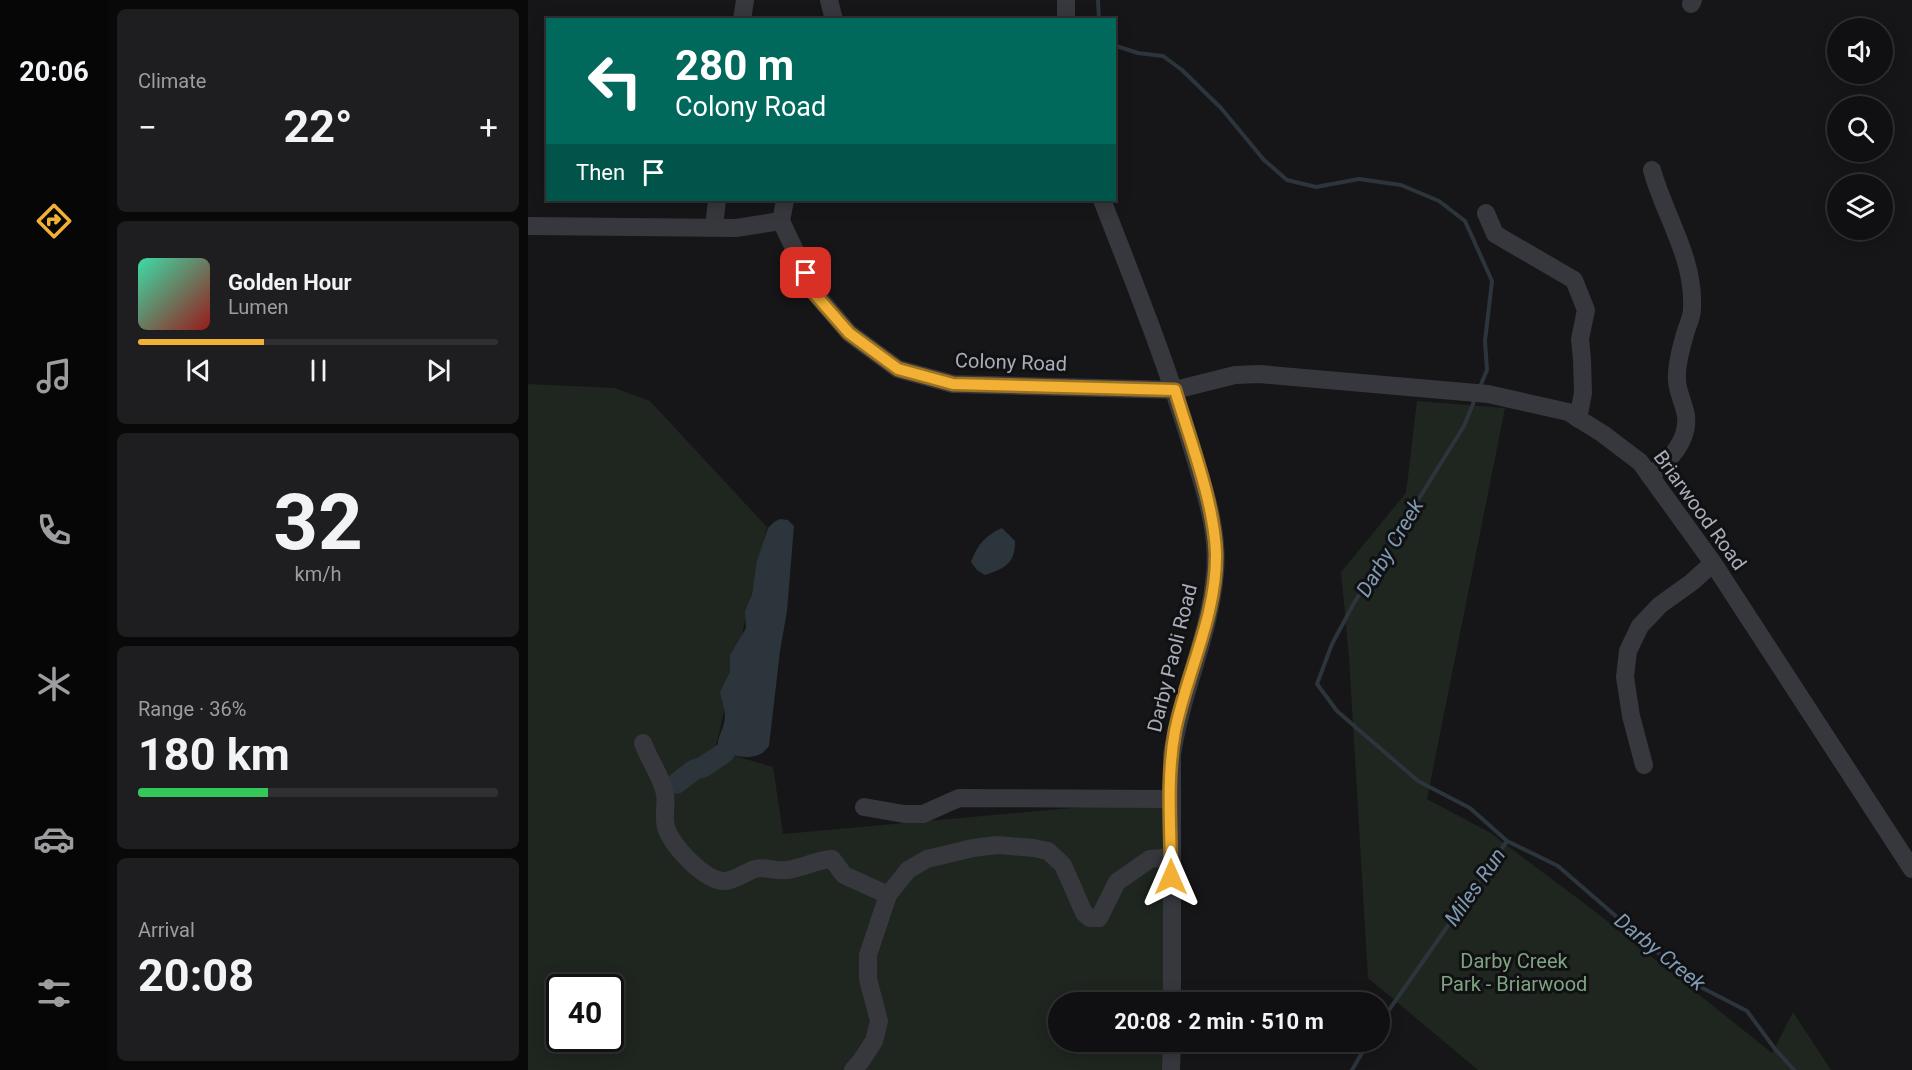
<!DOCTYPE html>
<html lang="en">
<head>
<meta charset="utf-8">
<style>
  body { margin:0; font-family:Roboto,sans-serif; background:#1e1e20; color:#f1f3f6; height:100vh; display:flex; flex-direction:column; font-size:22px; white-space:nowrap }
  * { box-sizing:border-box; margin:0 }
  p { font-size:20px; color:#9c9d9f }
  .icon { flex:none; width:33px; height:33px; fill:none; stroke:currentColor; stroke-width:2; stroke-linecap:round; stroke-linejoin:round }
  .map { position:relative; flex:1; overflow:hidden }
  .sheet { display:flex; flex-direction:column; gap:9px; padding:9px; background:#09090a; width:420px }
  .sheet>* { flex:none }
  .top-card { position:absolute; left:18px; top:18px; width:570px; height:183px; border-radius:0px; box-shadow:0 3px 15px #0003,0 0 0 2px #303032; background:#00695c; color:#fff; overflow:hidden }
  .controls { position:absolute; left:1299px; top:18px; display:grid; gap:12px }
  .controls a { display:grid; place-items:center; width:66px; height:66px; border-radius:50%; background:#101012; box-shadow:0 3px 15px #0003,0 0 0 2px #303032; font-size:30px }
  .speed { position:absolute; left:18px; top:974px; display:flex; gap:12px; font-size:30px; font-weight:700; text-align:center }
  .speed>* { display:grid; place-content:center; width:78px; height:78px; border-radius:50%; background:#101012; box-shadow:0 3px 15px #0003,0 0 0 2px #303032; line-height:1 }
  .speed .limit { border:3px solid #111; border-radius:9px; background:#fff; color:#111 }
  .pin { position:absolute; display:grid; place-items:center; width:51px; height:51px; color:#fff; margin:-26px; border-radius:12px; box-shadow:0 3px 9px #0006 }
  .me { position:absolute; width:66px; margin:-33px; rotate:0deg; stroke-linejoin:round; filter:drop-shadow(0 0 4px #0008) }
  .turn { display:flex; align-items:center; gap:21px; height:126px; padding:0 30px; font-size:27px }
  .turn .icon { width:78px; height:78px; stroke-width:2.5 }
  .turn b { display:block; font-size:42px; line-height:51px }
  .then { display:flex; align-items:center; height:57px; padding:0 30px; background:#0003; gap:12px; font-size:22px }
  .big { font-size:45px; font-weight:700; line-height:1.1 }
  .sheet .tile { flex:1; display:flex; flex-direction:column; justify-content:center; gap:9px; min-width:0; padding:0 21px; border-radius:9px; background:#1e1e20 }
  .sheet .dial { align-items:center; gap:0 }
  .dial b { font-size:78px; line-height:1 }
  .song { display:flex; align-items:center; gap:18px }
  .cover { width:72px; height:72px; border-radius:9px; background:linear-gradient(135deg,hsl(160 70% 55%),hsl(0 70% 35%)) }
  .played { height:6px; border-radius:3px; background:linear-gradient(90deg,#f2b134 35%,#303032 35%) }
  .keys { display:flex; justify-content:space-around; direction:ltr }
  .heat { display:flex; justify-content:space-between; align-items:center; font-size:33px; direction:ltr }
  .charge { height:9px; border-radius:4px; background:linear-gradient(90deg,#34c759 36%,#303032 0) }
  .trip { position:absolute; left:520px; top:992px; width:342px; height:60px; border-radius:30px; background:#101012; box-shadow:0 3px 15px #0003,0 0 0 2px #303032; font-weight:700; line-height:60px; text-align:center }
  main { display:flex; flex:1; min-height:0 }
  .tabs { display:flex; flex-direction:column; width:108px; justify-content:space-around; align-items:center; background:#060607; color:#9c9d9f }
  .tabs .icon { width:42px; height:42px }
  .tabs .active { color:#f2b134 }
  .tabs b { font-size:27px; color:#f1f3f6 }
  .map>svg:first-child { display:block }
</style>
</head>
<body>
<main>
<nav class="tabs">
<b>20:06</b>
<svg class="icon active" aria-label="directions" viewBox="0 0 24 24"><path d="M12 3l9 9-9 9-9-9zM9 14v-3h6M13 9l2 2-2 2"/></svg>
<svg class="icon" aria-label="music" viewBox="0 0 24 24"><path d="M9 18V5l10-2v13"/><circle cx="6" cy="18" r="3"/><circle cx="16" cy="16" r="3"/></svg>
<svg class="icon" aria-label="phone" viewBox="0 0 24 24"><path d="M5 4h4l2 5-3 2q2 4 5 5l2-3 5 2v4C11 20 4 13 5 4z"/></svg>
<svg class="icon" aria-label="climate" viewBox="0 0 24 24"><path d="M12 3v18M4 7l16 10M4 17L20 7"/></svg>
<svg class="icon" aria-label="car" viewBox="0 0 24 24"><path d="M5 17H2v-5l4-1 3-4h7l3 4 3 1v5h-3M9 17h6M6 11h13"/><circle cx="7" cy="17" r="2"/><circle cx="17" cy="17" r="2"/></svg>
<svg class="icon" aria-label="filters" viewBox="0 0 24 24"><path d="M4 7h16M4 17h16"/><circle cx="9" cy="7" r="2"/><circle cx="15" cy="17" r="2"/></svg>
</nav>
<section class="sheet">
<div class="tile"><p>Climate</p>
<div class="heat"><a>−</a><b class="big">22°</b><a>+</a></div>
</div>
<div class="tile">
<div class="song"><i class="cover"></i><div><b>Golden Hour</b><p>Lumen</p></div></div>
<div class="played"></div>
<div class="keys"><svg class="icon" aria-label="previous" viewBox="0 0 24 24"><path d="M18 5L8 12l10 7zM5 5v14"/></svg><svg class="icon" aria-label="pause" viewBox="0 0 24 24"><path d="M8 5v14M16 5v14"/></svg><svg class="icon" aria-label="next" viewBox="0 0 24 24"><path d="M6 5l10 7-10 7zM19 5v14"/></svg></div>
</div>
<div class="tile dial"><b>32</b><p>km/h</p></div>
<div class="tile"><p>Range · 36%</p><b class="big">180 km</b><div class="charge"></div></div>
<div class="tile"><p>Arrival</p><b class="big">20:08</b></div>
</section>
<div class="map">
<svg width="1384" height="1070" viewBox="0 0 1384 1070">
  <rect width="100%" height="100%" fill="#161618"/>
  <g fill="#1e261f" fill-rule="evenodd">
    <path d="M0 384 87 388 122 401 239 527 187 750 245 767 255 834 643 799 644 1002H531V1041H644L643 1070H0ZM32 987H82V1038H32Z"/>
    <path d="M889 401 977 408 899 799 961 832 1064 909 1244 1053 1265 1012 1303 1070H950L840 978 821 657 813 572 878 493Z"/>
  </g>
  <g fill="#2c353c">
    <path d="M252 519 260 520 266 526 259 611 252 651 241 746C240 747 235 753 234 753 223 761 200 756 190 748 189 736 194 734 196 723 199 713 194 702 192 692L202 672V655L218 628 217 611 224 594 229 561 240 528 246 522Z"/>
    <path d="M474 528 487 541C487 564 477 568 457 575L449 570 443 562C449 545 458 535 474 528Z"/>
  </g>
  <g fill="none" stroke-linecap="round" stroke-linejoin="round">
    <g stroke="#2c353c" stroke-width="4">
      <path d="M570 0 571 20"/>
      <path d="M586 44 588 46 610 53 635 56 654 70 693 108 736 160 759 180 788 187 831 179 873 185 911 201 937 221 964 281 957 341 959 370 951 389"/>
      <path d="M947 399 936 426 826 603 804 644 789 684 809 711 890 781 942 808 979 841 1030 866 1165 983 1219 1011 1247 1049 1266 1070"/>
      <path d="M852 1023 979 841"/>
      <path d="M824 1070 841 1041"/>
    </g>
    <path stroke="#2c353c" stroke-width="21" d="M149 783 166 770 175 767 196 753"/>
    <g stroke="#37383d" stroke-width="18">
      <path d="M301 0 306 20"/>
      <path d="M1163 4 1165 0"/>
      <path d="M214 20 217 0"/>
      <path d="M538 20V0"/>
      <path d="M574 200C606 282 639 364 664 448 676 489 691 530 687 573 682 635 653 693 644 755V1002"/>
      <path d="M958 213 967 234 1046 280 1058 310 1052 339 1054 360 1055 393 1050 419"/>
      <path d="M253 221 257 200"/>
      <path d="M0 226 208 228 253 221 287 293 321 333 370 369 425 384 647 390 707 375 731 374 960 394 1040 412 1075 434 1112 462 1185 563 1384 869"/>
      <path d="M186 227 189 200"/>
      <path d="M1122 476C1140 461 1161 442 1158 416 1156 404 1150 393 1149 381 1148 367 1154 344 1158 331 1160 324 1164 317 1164 309 1167 259 1137 217 1124 170"/>
      <path d="M115 743C121 760 134 777 137 794 139 804 135 816 138 827 143 845 176 881 197 881 206 881 218 872 227 869 237 866 249 872 259 870 275 868 288 860 304 859L316 875 360 895 340 955V979L351 1021 346 1041 333 1061 325 1070"/>
      <path d="M1116 765 1103 716 1097 677 1100 651 1112 626 1132 605 1164 582 1185 563"/>
      <path d="M336 807 376 814H395L431 798 643 799"/>
      <path d="M360 895 380 870 399 859 445 848 469 845 506 848 520 851 535 865 556 913 562 918H571L589 882 622 859 643 857"/>
      <path d="M643 1070 644 1041"/>
    </g>
  </g>
  <g fill="none" stroke-linecap="round" stroke-linejoin="round">
    <g stroke="#9d7322" stroke-width="15">
      <path id="route" d="M278 273 286 293 321 333 370 369 425 384 647 390C662 440 686 502 688 553 689 615 659 672 647 731 638 779 643 829 643 877"/>
    </g>
    <use href="#route" stroke="#f2b134" stroke-width="10"/>
  </g>
  <g text-anchor="middle" dominant-baseline="central" stroke-width="6" stroke-linejoin="round" paint-order="stroke">
    <g font-size="20" fill="#a8adb8" stroke="#111113">
      <text transform="translate(483 362) rotate(2)">Colony Road</text>
      <text transform="translate(1172 510) rotate(54)">Briarwood Road</text>
      <text transform="translate(644 658) rotate(-76)">Darby Paoli Road</text>
    </g>
    <g font-size="20" fill="#7fa381" stroke="#111113">
      <text x="986" y="961">Darby Creek<tspan x="986" dy="23">Park - Briarwood</tspan></text>
    </g>
    <g font-size="21" font-style="italic" fill="#7f9bb3" stroke="#111113">
      <text transform="translate(862 548) rotate(-59)">Darby Creek</text>
      <text transform="translate(947 887) rotate(-55)">Miles Run</text>
      <text transform="translate(1132 952) rotate(39)">Darby Creek</text>
    </g>
  </g>
</svg>
<div class="controls">
<a><svg class="icon" aria-label="sound" viewBox="0 0 24 24"><path d="M4 9h4l5-4v14l-5-4H4zM17 9q2 3 0 6"/></svg></a>
<a><svg class="icon" aria-label="search" viewBox="0 0 24 24"><circle cx="10" cy="10" r="6"/><path d="M15 15l6 6"/></svg></a>
<a><svg class="icon" aria-label="layers" viewBox="0 0 24 24"><path d="M12 4l9 5-9 5-9-5zM3 14l9 5 9-5"/></svg></a>
</div>
<div class="speed"><div class="limit">40</div></div>
<div class="pin" style="left:278px;top:273px;background:#d93025"><svg class="icon" aria-label="arrive" viewBox="0 0 24 24"><path d="M6 21V4h12l-3 4 3 4H6"/></svg></div>
<svg class="me" style="left:643px;top:877px" viewBox="-20 -20 40 40"><path d="M0-17L14 15 0 8-14 15z" fill="#f2b134" stroke="#fff" stroke-width="4"/></svg>
<div class="trip">20:08 · 2 min · 510 m</div>
<div class="top-card">
<div class="turn"><svg class="icon" aria-label="left" viewBox="0 0 24 24"><path d="M17 20v-9H6M10 6l-5 5 5 5"/></svg><div><b>280 m</b>Colony Road</div></div>
<div class="then">Then<svg class="icon" aria-label="arrive" viewBox="0 0 24 24"><path d="M6 21V4h12l-3 4 3 4H6"/></svg></div>
</div>
</div>
</main>
</body>
</html>
